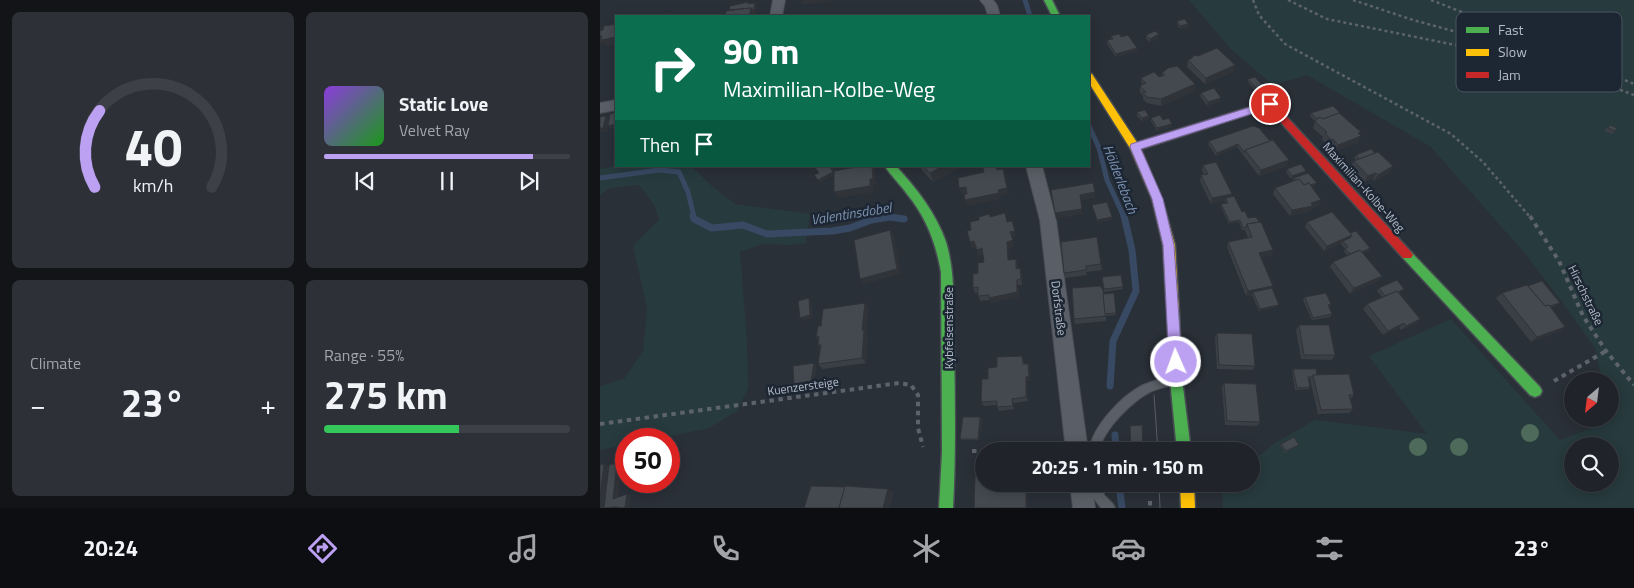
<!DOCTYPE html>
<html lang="en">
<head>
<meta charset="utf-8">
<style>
  body { margin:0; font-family:"Titillium Web",sans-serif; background:#2d3036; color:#f1f3f6; height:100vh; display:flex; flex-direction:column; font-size:19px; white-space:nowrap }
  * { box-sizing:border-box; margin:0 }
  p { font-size:16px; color:#a2a4a8 }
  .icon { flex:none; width:28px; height:28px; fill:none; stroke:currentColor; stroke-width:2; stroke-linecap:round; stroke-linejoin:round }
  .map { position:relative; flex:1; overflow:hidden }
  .side { display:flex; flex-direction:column; gap:12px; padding:12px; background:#121417; width:600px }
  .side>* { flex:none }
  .banner { position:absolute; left:15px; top:15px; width:475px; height:152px; border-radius:0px; box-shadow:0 2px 12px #0003,0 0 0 1px #3d4147; background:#0b6e4f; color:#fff; overflow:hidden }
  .needle { width:32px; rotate:208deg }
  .buttons { position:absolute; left:964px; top:372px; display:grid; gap:10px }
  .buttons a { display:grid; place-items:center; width:55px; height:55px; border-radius:50%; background:#20242a; box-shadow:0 2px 12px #0003,0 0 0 1px #3d4147; font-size:25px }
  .speed { position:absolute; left:15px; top:428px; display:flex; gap:10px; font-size:25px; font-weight:700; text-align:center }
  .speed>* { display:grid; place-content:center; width:65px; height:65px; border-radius:50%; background:#20242a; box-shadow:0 2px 12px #0003,0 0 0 1px #3d4147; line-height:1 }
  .speed .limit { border:8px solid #d22; background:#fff; color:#111 }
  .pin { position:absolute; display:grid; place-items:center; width:42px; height:42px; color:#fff; margin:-21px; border:2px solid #fff; border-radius:50%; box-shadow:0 1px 5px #0007 }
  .me { position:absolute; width:55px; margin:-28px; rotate:358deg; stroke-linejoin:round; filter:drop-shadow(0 0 4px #0008) }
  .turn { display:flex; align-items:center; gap:18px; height:105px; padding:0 25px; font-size:22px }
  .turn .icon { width:65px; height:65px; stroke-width:2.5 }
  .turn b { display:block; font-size:35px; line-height:42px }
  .then { display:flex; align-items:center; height:48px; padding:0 25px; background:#0003; gap:10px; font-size:19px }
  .big { font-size:38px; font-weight:700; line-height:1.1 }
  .side .tile { flex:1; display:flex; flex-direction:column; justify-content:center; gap:8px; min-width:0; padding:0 18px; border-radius:8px; background:#2d3036 }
  .side .dial { align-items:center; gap:0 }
  .dial svg { height:130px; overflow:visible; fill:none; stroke:#3d4147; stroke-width:7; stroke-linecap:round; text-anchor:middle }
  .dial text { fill:#f1f3f6; stroke:none }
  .song { display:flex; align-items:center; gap:15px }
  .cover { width:60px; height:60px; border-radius:8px; background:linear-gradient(135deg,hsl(270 70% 55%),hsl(120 70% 35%)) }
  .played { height:5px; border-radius:2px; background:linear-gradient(90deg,#bca0f2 85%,#3d4147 85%) }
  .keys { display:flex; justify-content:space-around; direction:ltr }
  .heat { display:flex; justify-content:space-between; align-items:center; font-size:28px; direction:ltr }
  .charge { height:8px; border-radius:4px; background:linear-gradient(90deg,#34c759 55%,#3d4147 0) }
  .side .tiles { flex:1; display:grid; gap:12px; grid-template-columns:repeat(2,1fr) }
  .trip { position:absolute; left:375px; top:442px; width:285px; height:50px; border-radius:25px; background:#20242a; box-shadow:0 2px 12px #0003,0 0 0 1px #3d4147; font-weight:700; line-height:50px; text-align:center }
  .dock { display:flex; height:80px; justify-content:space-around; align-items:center; background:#0d0e11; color:#a2a4a8 }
  .dock .icon { width:35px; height:35px }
  .dock .selected { color:#bca0f2 }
  .dock b { font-size:22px; color:#f1f3f6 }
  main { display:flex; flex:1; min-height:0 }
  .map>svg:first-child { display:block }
</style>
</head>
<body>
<main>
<section class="side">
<div class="tiles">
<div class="tile dial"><svg viewBox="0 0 100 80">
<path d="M14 69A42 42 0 1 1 86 69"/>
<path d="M14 69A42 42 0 0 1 17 22" stroke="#bca0f2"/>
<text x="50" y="56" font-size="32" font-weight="700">40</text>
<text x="50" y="72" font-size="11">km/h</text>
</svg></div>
<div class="tile">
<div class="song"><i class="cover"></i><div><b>Static Love</b><p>Velvet Ray</p></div></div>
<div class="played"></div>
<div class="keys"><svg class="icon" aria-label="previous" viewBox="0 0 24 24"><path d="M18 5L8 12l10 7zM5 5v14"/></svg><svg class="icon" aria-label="pause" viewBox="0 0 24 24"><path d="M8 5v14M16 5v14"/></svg><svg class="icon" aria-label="next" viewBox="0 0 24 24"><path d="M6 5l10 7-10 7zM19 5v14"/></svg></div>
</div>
<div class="tile"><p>Climate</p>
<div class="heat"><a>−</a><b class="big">23°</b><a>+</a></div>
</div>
<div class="tile"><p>Range · 55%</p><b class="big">275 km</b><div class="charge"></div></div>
</div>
</section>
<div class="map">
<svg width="1034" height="508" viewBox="0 0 1034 508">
  <rect width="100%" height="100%" fill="#2a3038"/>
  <g fill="#273a3e" fill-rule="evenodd">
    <path d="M589 0H1034V508H623L622 486 625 484H651V462L675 443 715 420 827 434 769 356 851 319 960 440 1011 421 1010 381H1002L995 348 963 303 927 256 831 147 707 75 673 85 631 49ZM972 446H1010V484H972Z"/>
    <path d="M16 166H91L113 187 135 204 210 214 206 243 190 245 163 244 140 252 147 340 148 388 137 411 109 428 57 439H26V445L0 450V386L24 379 43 351 47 308 33 246 59 220 55 206 39 185 10 188 0 195V169Z"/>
  </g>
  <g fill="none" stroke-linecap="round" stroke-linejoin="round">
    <g stroke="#384963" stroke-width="5">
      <path d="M425 0 430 16"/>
      <path d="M489 126 499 148 507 180 524 217"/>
      <path d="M0 178 59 170 79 172 88 192 94 217"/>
    </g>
    <g stroke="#384963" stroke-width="7">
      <path d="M93 216 94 219 112 228 143 225 167 234 232 231 250 228 271 220 290 217 304 219"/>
      <path d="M510 386 513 341 536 291 532 250 524 216"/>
      <path d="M515 435 516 451"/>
      <path d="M519 484 522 508"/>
    </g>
    <g stroke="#484c53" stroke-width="2">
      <g id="lane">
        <path d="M573 375 577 377 578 380 577 383C568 387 558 388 550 392 531 402 503 430 499 451H489C492 427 521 396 543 385 552 381 563 378 573 375Z"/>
        <path d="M493 484H503L504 495 513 504 515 508H501L493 497Z"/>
      </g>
    </g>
    <g stroke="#484c53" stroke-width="2">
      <g id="street">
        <path d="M173 0H185L182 16H170Z"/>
        <path d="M380 0H393L397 5 400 16H388L385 6Z"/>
        <path d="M16 100V110L0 113V103Z"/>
        <path d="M426 166H442L456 220 488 451H466L440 220Z"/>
        <path d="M470 484H492L495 508H473Z"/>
      </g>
    </g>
    <g stroke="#484c53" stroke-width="3">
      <g id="fast">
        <path d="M444 0H452L460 16H452Z"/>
        <path d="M285 166H296C317 189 336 213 346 242 356 275 353 310 354 344 355 399 356 453 353 508H339L342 452 341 272C336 243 326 217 307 194 300 184 291 176 285 166Z"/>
        <path d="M807 250 811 252 940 387 942 391 940 395 935 397 930 395 803 258 801 255 803 252Z"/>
        <path d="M573 308 577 309 579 313 582 379 591 451H577L570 379 567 313 569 309Z"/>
      </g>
    </g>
    <g stroke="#484c53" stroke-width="3">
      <g id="slow">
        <path d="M489 73 492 74 540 147 562 199 575 245 579 313 577 317 573 318 569 317 567 313 563 245 552 199 530 148 489 83Z"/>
        <path d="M580 484H594L595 508H581Z"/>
      </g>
    </g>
    <g stroke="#484c53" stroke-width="3">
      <path id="jam" d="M670 101 673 102 811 252 813 255 811 258H803L668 108 535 151 530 147 532 144Z"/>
    </g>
    <g stroke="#5d636a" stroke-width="2.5" stroke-dasharray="3 3" stroke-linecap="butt">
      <path d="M653 0 659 15 685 44 851 134 883 162 930 217"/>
      <path d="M688 0 727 19 934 61"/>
      <path d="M753 0 813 20 886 40 1034 95"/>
      <path d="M831 0 918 34 1034 84"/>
    </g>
    <g stroke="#5d636a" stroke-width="4" stroke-dasharray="4.5 4.5" stroke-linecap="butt">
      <path d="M930 216 959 261 983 316 1006 351 1034 385"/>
      <path d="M954 381 1006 351"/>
      <path d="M0 424 299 383 311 385 318 395V428L323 447"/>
      <path d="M372 451 458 449"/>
      <path d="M550 501V508"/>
    </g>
    <use href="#lane" fill="#5a5e66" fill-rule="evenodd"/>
    <use href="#street" fill="#5a5e66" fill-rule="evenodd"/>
    <use href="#fast" fill="#4caf50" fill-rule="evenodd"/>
    <use href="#slow" fill="#ffc107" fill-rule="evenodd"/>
    <use href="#jam" fill="#c62828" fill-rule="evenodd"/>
    <g stroke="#595d64" stroke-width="1">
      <path d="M554 395 558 451"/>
      <path d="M559 484 560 508"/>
    </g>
  </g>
  <g fill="#4e6a5a">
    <circle cx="930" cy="433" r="9"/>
    <circle cx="818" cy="447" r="9"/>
    <circle cx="859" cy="447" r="9"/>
  </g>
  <g fill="#3a3f45">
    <path d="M577 21 588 27 580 29 577 24Z"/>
    <path d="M546 35 558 38 550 42 546 39Z"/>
    <path d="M511 36 521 37 537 48V51L516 57 507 44V40L511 39Z"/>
    <path d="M588 60 634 72 605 84 587 67Z"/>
    <path d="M562 73 595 84 594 91 561 106 547 103 543 99V96L540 92V86L542 85 541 78 559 77 562 76Z"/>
    <path d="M648 79 664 87 663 90 656 92 648 82Z"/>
    <path d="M601 93 621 101 607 106 600 96Z"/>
    <path d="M537 112 548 119 542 121 537 116Z"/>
    <path d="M711 113 742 116 759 135 758 143 735 151 730 145 728 146 722 139 723 137 713 128 715 121 710 116Z"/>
    <path d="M551 118 563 120 572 124V127L557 131 551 121Z"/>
    <path d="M1010 125 1015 131 1012 134 1004 131Z"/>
    <path d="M669 140 675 143 687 166 659 176 637 147 616 156 608 144 609 141Z"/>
    <path d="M775 153 793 166 789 173 774 181 773 179 764 182 750 167 754 161 756 160 754 158 756 155Z"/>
    <path d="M603 165 632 196 642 212 673 250 671 256 661 257 673 286 672 288 677 307 659 311 652 295 646 296 627 247 628 242 648 238 645 230H642L639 222 629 224 621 207V204L626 203 625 201 611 204 600 181 601 175 604 174 602 171Z"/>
    <path d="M320 166H358L357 167 358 169 333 182 322 170Z"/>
    <path d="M687 169 705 174 715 186 712 187 721 200 719 206 712 208 710 211 690 216 673 194 675 188 693 181 694 178 691 179 686 172Z"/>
    <path d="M407 222 416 236 412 237 414 246 408 248 409 260 416 259 417 268 422 274V285H418L419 297 391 303 390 300 380 301 378 296V293H375L373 288 378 273 384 262 383 254 379 256 376 247 372 248 371 230Z"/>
    <path d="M707 222 750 233 770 248 768 251 763 253 782 276 778 281 750 294 730 267 733 262 747 256 744 251 745 249 741 244 724 251 705 227Z"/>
    <path d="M461 242 501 264 502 270 486 272 487 275 465 278Z"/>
    <path d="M502 277 523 287V289L504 292Z"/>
    <path d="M779 288 802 292 799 293 820 319 816 324 801 330 799 328 783 335 763 309 767 304 782 297 777 291Z"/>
    <path d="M902 293 956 305 951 307 965 327 958 332 931 342 896 298Z"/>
    <path d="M503 294 516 313V315L506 316V321L475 324 474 319Z"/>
    <path d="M705 297 731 304 729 307 732 314 730 317 712 320 703 300Z"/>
    <path d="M265 303 269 308 266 333 268 335 266 363 223 369 218 364 220 347 218 345 219 339 216 337 221 326Z"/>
    <path d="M699 325 735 355 732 360 701 359 696 330Z"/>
    <path d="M617 333 655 366 653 370 617 369 615 338Z"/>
    <path d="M424 361V364L430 368V380L427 381 428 401 414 403V409L399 411 397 407V405L384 406 381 402 388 379 397 367Z"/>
    <path d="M216 365 214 383 196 386 194 384Z"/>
    <path d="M693 369 717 375 754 395 750 399 753 409 749 413 718 414 710 379H709L710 387 709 389 695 390 692 371Z"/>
    <path d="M624 383 660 422 657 426 625 425 622 387Z"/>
    <path d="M380 417 382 419 379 440H362L360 439Z"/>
    <path d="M681 444 699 445 685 453 680 445Z"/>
    <path d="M384 484H432V492L428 493Z"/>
  </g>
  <g fill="#303338">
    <path d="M201 0H236L203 5Z"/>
    <path d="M155 3 157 6 155 16H149L151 8Z"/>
    <path d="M588 24V27L580 29V26Z"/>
    <path d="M559 34 558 38 550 42V39Z"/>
    <path d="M0 36 16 37V45L7 47 4 43 1 44 0 43Z"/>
    <path d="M537 48V51L516 57V54Z"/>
    <path d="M635 65 634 72 605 84 606 78Z"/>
    <path d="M595 84 594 91 561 106V99Z"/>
    <path d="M664 87 663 90 656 92 657 89Z"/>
    <path d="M621 98V101L607 106 608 102Z"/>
    <path d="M6 116 9 119 16 124V128L11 129 8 126 7 131 0 132V128Z"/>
    <path d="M549 116 548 119 542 121V118Z"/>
    <path d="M572 124V127L557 131V128Z"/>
    <path d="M761 132 758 137 761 136 758 143 735 151 738 145Z"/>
    <path d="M733 139 730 145 728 146 731 140Z"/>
    <path d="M638 144 637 147 616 156 617 153Z"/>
    <path d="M689 160 687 166 659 176 661 170Z"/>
    <path d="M232 166H236L237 168 232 171 230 167Z"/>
    <path d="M272 166H273L275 170 276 185H273V192L238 198 234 192 270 179Z"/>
    <path d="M343 166H358L357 167 358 169 333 182 330 173Z"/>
    <path d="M793 166 789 173 774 181 778 175Z"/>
    <path d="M403 169 409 194 400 196 398 190Z"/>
    <path d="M706 171 705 174 691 179 692 176Z"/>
    <path d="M233 172 235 175 220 183 218 180Z"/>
    <path d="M776 173 773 179 764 182 768 176Z"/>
    <path d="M717 183 715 186 701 191 703 188Z"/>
    <path d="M366 187 368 193 362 194 359 188Z"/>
    <path d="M495 192V198L480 201V195Z"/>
    <path d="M399 193 401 199 368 206 365 200Z"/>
    <path d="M632 194 631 200 626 198 625 201 611 204 612 198Z"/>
    <path d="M721 200 719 206 712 208 710 211 690 216 692 210Z"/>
    <path d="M482 209 483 214 456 219 455 213Z"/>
    <path d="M512 217V220L497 223V220Z"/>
    <path d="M640 220 639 222 629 224 630 222Z"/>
    <path d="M290 230 294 236 301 274 264 284 260 279Z"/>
    <path d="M415 231 416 236 412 238 410 232Z"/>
    <path d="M752 235 748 241H743L741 244 724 251 727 246Z"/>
    <path d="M413 240 414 246 408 248 410 265 408 260 407 242Z"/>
    <path d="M374 241 376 247 372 248 370 242Z"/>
    <path d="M382 248 384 254 379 256 377 250Z"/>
    <path d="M770 248 768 251 750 259 751 256Z"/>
    <path d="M673 250 671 256 657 258 659 253Z"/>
    <path d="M420 268 422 274V285L421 279Z"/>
    <path d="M782 276 778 281 750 294 754 288Z"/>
    <path d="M417 280 418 285 419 297 391 303 389 298Z"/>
    <path d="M673 286 670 291 653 292 652 295 646 296 648 291Z"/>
    <path d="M209 298 211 301 213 318 202 321 200 318Z"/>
    <path d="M265 303 269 308 266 333 268 335 266 363 262 358V330Z"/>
    <path d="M679 305 677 307 659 311 660 309Z"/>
    <path d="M820 319 816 324 801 330 806 326Z"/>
    <path d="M804 323 799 328 783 335 788 331Z"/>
    <path d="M965 327 958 332 931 342 937 337Z"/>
    <path d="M214 363 216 365 214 383 211 381Z"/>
    <path d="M428 364 430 368V380L427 381 428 401 426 397V377Z"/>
    <path d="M412 399 414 403V409L413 406Z"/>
    <path d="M380 417 382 419 379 440 378 439Z"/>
    <path d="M17 463 22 464 18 500 13 499Z"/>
    <path d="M4 464 13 467 9 508H0V497Z"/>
    <path d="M430 484H432V492L430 490Z"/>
    <path d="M288 489 294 492 290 508H283Z"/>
    <path d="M426 490 428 493V508H426Z"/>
    <path d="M27 494 31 495 30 508H22Z"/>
  </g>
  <g fill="#444950" stroke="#303338">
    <path d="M148 2V4L155 3 153 11 151 8 129 10 130 6Z"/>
    <path d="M151 8 149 16H125L126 11Z"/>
    <path d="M72 13 71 16H56Z"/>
    <path d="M585 19 588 24 580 26 577 21Z"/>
    <path d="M16 24V37L1 40 2 36H0V31L3 30 4 26Z"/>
    <path d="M555 31 559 34 550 39 546 35Z"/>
    <path d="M519 34 521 37 528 35 537 48 516 54 507 40 513 39 511 36Z"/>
    <path d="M617 48 635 65 606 78 588 60 592 58 594 55 598 56Z"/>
    <path d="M577 66 595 84 561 99 547 97 543 93 546 92 540 86 546 83 541 78 554 72 559 77 565 75 562 73 568 68Z"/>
    <path d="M655 77 664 87 657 89 648 79Z"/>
    <path d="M614 88 621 98 608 102 601 93Z"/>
    <path d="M733 106 742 115 739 113 723 119 719 117 717 119 711 113Z"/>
    <path d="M545 110 549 116 542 118 537 112Z"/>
    <path d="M16 113V124L8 126 10 114Z"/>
    <path d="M739 113 761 132 758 133 761 136 738 145 733 139 731 140 725 133 727 132 715 122 719 117 723 119Z"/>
    <path d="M560 115 563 120 569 118 572 124 557 128 551 118Z"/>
    <path d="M6 116 3 128H0V117Z"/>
    <path d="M1010 125 1017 128 1015 131 1008 128Z"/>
    <path d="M653 126 659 128 669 140 673 139 675 142 673 140 645 150V153L638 144 617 153 609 141Z"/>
    <path d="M673 140 689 160 661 170 645 150Z"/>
    <path d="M771 149 775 153 759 159 756 155Z"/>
    <path d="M778 152 793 166 778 175 776 173 768 176 754 161Z"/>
    <path d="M616 162 632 194 612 198 601 175 608 174 603 165Z"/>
    <path d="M701 164 706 171 692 176 687 169Z"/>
    <path d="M214 166H232L230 167 233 172 218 180 214 175 219 173Z"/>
    <path d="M261 166H272L273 179H270V186L234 192V171Z"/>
    <path d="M323 166H343L330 173Z"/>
    <path d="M383 166H396L397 170 403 169 407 188 398 190 399 193 365 200 364 194H367L366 187 359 188 358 178 384 172Z"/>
    <path d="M708 173 717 183 710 185 709 183 704 185 699 179 696 180 694 178Z"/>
    <path d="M699 179 704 185 709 183 721 200 711 203 713 206 692 210 675 188Z"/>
    <path d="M493 183 495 192 480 195 482 209 455 213 451 190Z"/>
    <path d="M634 196 642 212 645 211 648 218 656 217 659 222 647 224 646 227 643 228 640 220 630 222 621 204 628 203 626 198Z"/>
    <path d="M507 202 512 217 497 220 492 205Z"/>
    <path d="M732 212 752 235 727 246 707 222Z"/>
    <path d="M405 213 407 222 412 221 415 231 410 232 413 240 407 242 408 260 416 259V269L420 268 421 279 417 280V292L389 298V295L378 296V287L373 288V274L378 273V263L384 262 382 248 377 250 374 241 370 242 367 231 371 230 370 222 379 220V217L389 214 390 217Z"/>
    <path d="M661 222 673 250 659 253 673 286 648 291 628 242 652 237 647 224Z"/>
    <path d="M290 230 297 269 260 279 254 240Z"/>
    <path d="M756 231 770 248 762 252 760 250 750 254 745 249 748 247 743 241 750 238 752 235 750 233Z"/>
    <path d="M497 237 501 264 486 266V270L464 273 461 242Z"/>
    <path d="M760 250 782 276 754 288 733 262Z"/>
    <path d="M521 275 523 287 504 289 502 277Z"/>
    <path d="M797 280 804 289 798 292 797 291 785 296 779 288Z"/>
    <path d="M942 281 960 303 950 306 949 305 945 306 928 286Z"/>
    <path d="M927 285 945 306 949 305 965 327 937 337 902 293Z"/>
    <path d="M500 286 503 290 506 316 474 319 472 288Z"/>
    <path d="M672 288 679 305 660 309 653 292Z"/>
    <path d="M797 291 820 319 806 326 804 323 788 331 767 304Z"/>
    <path d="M514 293 516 313 505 314 503 294Z"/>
    <path d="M726 293 731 304 728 305 732 314 713 318 705 297Z"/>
    <path d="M209 298 210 315 200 318 198 301Z"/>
    <path d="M265 303 262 330H264L262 358 218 364 221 345H218L219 336 216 337 218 326H221L223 309Z"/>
    <path d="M699 325H729L735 355H704Z"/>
    <path d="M617 333 652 334 655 366 619 365Z"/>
    <path d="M422 356 423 364H428L429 376 426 377V397L412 399 413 406 397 407V401L381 402 382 379H388V368L397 367V357Z"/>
    <path d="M214 363 211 381 194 384 193 366Z"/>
    <path d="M693 369H716L717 375H713L712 377H708L710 387 697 388Z"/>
    <path d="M749 374 754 395H749L753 409 721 410 713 375Z"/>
    <path d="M624 383 656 384 660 422 627 421Z"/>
    <path d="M363 417H380L378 439H360Z"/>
    <path d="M542 425 543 451H531L530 426Z"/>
    <path d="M694 437 699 445 686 451 681 444Z"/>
    <path d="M17 463 13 499 27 494 25 507 22 508 16 507 4 508 9 465Z"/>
    <path d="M4 464 0 497V465Z"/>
    <path d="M384 475V484H430V490H426V508H374L375 476Z"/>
    <path d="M211 486 245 487 239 508H204Z"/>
    <path d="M245 486 288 489 283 508H239Z"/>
  </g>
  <path fill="#bca0f2" stroke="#7a689d" d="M670 101 673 102V107L541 149 563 199 574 245 582 362 580 366 576 368 571 366 569 362 563 245 552 199 530 147 531 144Z"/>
  <g text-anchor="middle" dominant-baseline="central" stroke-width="5" stroke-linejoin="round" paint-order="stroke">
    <g font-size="12" fill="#b4bcc9" stroke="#1d2633">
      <text transform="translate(764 187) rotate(48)">Maximilian-Kolbe-Weg</text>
      <text transform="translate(986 295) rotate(64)">Hirschstraße</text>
      <text transform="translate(459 308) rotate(83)">Dorfstraße</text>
      <text transform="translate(348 328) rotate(-90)">Kybfelsenstraße</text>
      <text transform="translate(203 386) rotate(-8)">Kuenzersteige</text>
    </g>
    <g font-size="14" font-style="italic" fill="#7c92b1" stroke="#1d2633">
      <text transform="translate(521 179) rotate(69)">Hölderlebach</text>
      <text transform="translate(251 213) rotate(-9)">Valentinsdobel</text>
    </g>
  </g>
  <rect x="856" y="12" width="166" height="80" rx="8" fill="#1d2633" stroke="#4a5360" stroke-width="1"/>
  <rect x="866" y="27" width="23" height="6" fill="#4caf50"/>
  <rect x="866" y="49" width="23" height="7" fill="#ffc107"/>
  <rect x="866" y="72" width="23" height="6" fill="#c62828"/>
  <g font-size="14" fill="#b4bcc9">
    <text x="898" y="35">Fast</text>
    <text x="898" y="57">Slow</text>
    <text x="898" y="80">Jam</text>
  </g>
</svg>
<div class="buttons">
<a><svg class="needle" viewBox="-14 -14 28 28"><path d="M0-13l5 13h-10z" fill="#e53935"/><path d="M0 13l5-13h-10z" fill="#a2a4a8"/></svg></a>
<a><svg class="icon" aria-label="search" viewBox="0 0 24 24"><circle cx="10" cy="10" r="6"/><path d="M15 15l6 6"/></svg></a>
</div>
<div class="speed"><div class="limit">50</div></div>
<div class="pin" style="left:670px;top:104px;background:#d93025"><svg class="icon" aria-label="arrive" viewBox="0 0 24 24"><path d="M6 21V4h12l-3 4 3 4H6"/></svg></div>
<svg class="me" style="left:576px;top:362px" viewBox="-20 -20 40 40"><circle r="17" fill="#bca0f2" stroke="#fff" stroke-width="3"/><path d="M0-11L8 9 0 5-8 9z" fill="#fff"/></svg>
<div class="trip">20:25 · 1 min · 150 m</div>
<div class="banner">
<div class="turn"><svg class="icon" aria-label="right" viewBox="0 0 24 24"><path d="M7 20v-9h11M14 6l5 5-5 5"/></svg><div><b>90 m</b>Maximilian-Kolbe-Weg</div></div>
<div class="then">Then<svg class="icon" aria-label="arrive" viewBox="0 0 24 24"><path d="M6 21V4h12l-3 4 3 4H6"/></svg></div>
</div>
</div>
</main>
<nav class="dock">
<b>20:24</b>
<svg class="icon selected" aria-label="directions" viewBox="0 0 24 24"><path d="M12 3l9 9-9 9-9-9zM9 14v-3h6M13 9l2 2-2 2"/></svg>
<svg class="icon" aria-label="music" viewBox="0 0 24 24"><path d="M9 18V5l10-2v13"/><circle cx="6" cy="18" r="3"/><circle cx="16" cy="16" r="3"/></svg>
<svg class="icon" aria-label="phone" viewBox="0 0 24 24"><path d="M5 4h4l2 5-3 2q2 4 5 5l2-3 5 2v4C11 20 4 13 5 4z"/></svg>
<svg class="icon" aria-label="climate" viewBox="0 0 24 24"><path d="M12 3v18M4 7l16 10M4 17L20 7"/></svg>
<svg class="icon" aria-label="car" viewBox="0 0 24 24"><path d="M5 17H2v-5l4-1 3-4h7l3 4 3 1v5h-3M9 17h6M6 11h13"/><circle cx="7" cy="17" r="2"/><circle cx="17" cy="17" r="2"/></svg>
<svg class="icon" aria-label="filters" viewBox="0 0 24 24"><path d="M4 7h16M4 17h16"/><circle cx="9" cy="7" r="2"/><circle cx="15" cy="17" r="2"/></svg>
<b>23°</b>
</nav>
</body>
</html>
